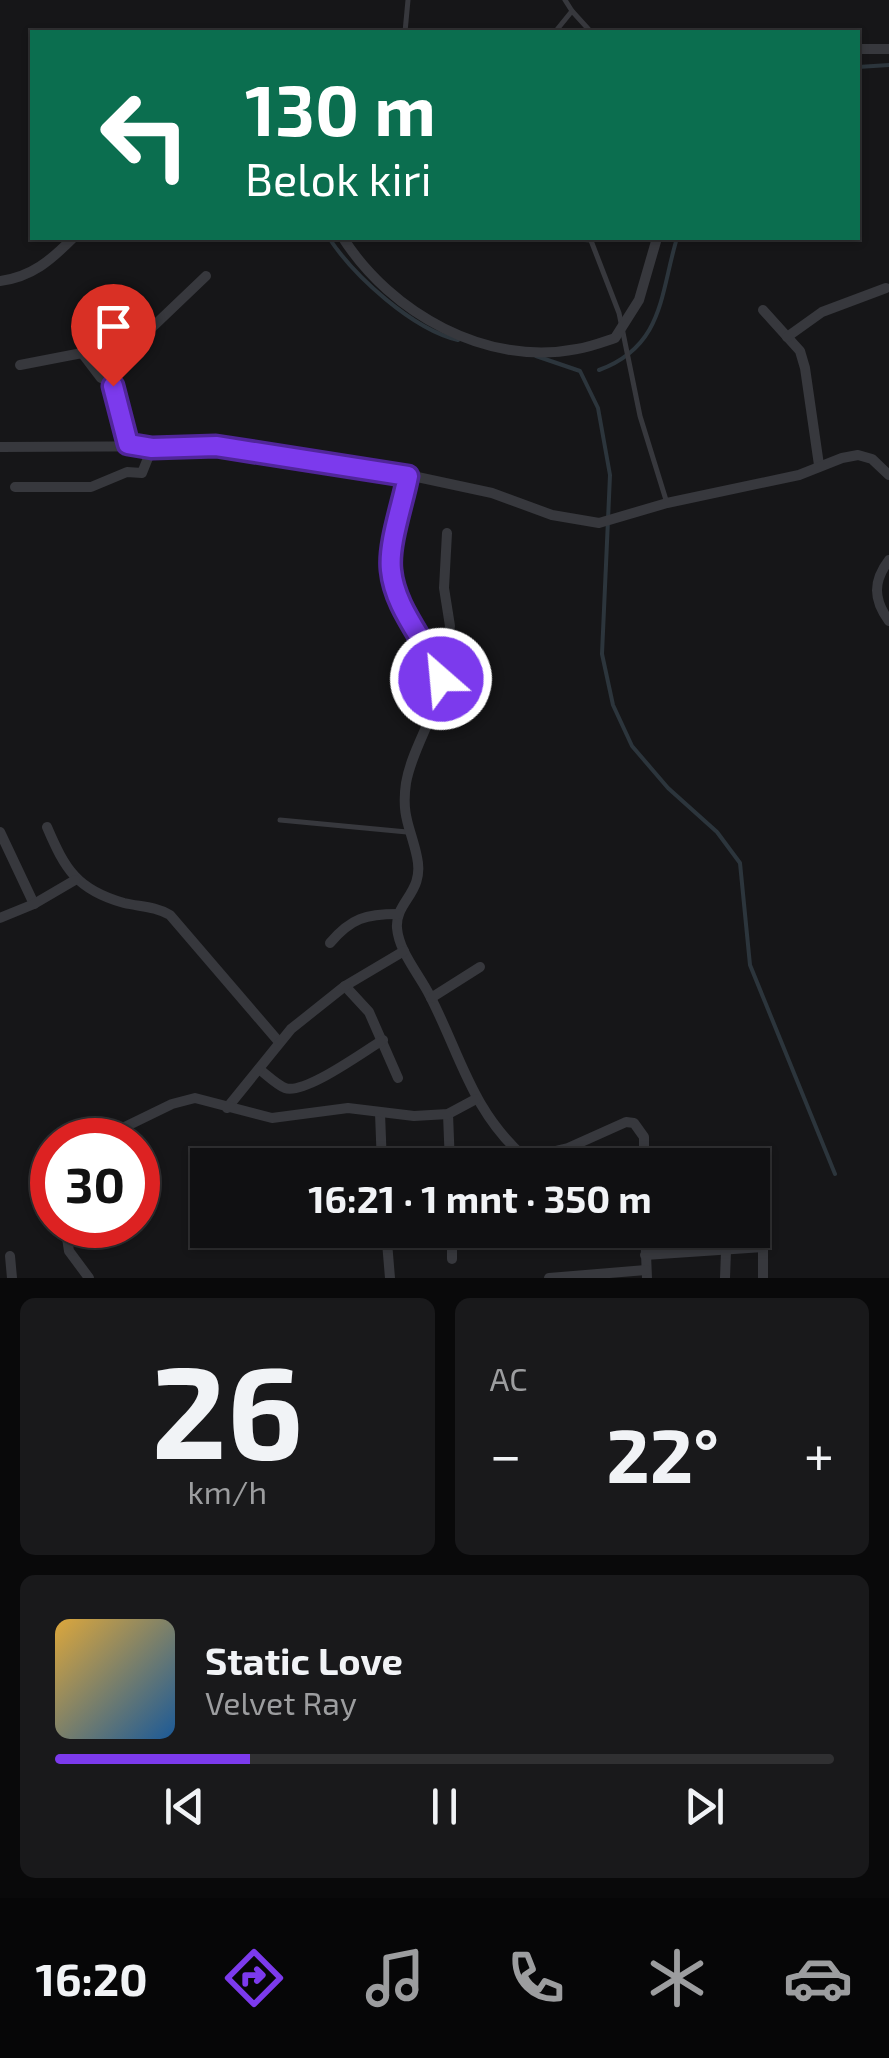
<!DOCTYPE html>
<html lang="id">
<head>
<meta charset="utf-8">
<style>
  body { margin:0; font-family:"Exo 2",sans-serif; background:#19191b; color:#f1f3f6; height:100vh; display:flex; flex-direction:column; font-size:38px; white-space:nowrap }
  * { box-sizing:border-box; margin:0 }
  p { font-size:32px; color:#9c9d9f }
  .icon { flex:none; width:55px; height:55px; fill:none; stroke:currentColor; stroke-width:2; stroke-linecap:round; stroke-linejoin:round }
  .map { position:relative; height:1278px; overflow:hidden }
  .drawer { display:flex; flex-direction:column; gap:20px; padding:20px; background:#09090a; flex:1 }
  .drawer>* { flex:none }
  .banner { position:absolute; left:30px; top:30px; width:830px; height:210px; border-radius:0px; box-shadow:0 2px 8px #0004,0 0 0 2px #303032; background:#0b6e4f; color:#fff; overflow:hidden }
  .speed { position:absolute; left:30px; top:1118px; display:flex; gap:20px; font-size:50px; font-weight:700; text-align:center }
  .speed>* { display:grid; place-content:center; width:130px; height:130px; border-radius:50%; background:#101012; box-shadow:0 2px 8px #0004,0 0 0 2px #303032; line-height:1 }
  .speed .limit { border:15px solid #d22; background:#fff; color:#111 }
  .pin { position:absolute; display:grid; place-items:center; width:85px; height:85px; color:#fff; margin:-102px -42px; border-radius:50% 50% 50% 0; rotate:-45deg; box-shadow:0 0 10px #0007 }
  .pin .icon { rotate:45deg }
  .me { position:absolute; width:110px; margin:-55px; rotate:333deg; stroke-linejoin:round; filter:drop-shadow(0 0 8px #0008) }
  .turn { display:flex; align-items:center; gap:35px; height:210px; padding:0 50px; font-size:45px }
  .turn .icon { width:130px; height:130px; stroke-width:2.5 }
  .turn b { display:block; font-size:70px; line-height:85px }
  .big { font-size:75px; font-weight:700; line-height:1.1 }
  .drawer .widget { flex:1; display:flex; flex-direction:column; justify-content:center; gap:15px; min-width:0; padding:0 35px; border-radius:15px; background:#19191b }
  .drawer .dial { align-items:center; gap:0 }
  .dial b { font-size:130px; line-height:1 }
  .song { display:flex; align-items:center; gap:30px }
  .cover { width:120px; height:120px; border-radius:15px; background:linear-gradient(135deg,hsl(40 70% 55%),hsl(210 70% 35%)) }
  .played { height:10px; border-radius:5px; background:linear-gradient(90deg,#7c3aed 25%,#303032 25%) }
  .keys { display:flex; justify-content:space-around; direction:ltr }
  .heat { display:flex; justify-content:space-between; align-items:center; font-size:55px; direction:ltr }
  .drawer .tiles { flex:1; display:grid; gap:20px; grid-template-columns:1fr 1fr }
  .widget:last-child { grid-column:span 2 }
  .trip { position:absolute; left:190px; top:1148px; width:580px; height:100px; border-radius:0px; background:#101012; box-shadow:0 2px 8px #0004,0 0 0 2px #303032; font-weight:700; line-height:100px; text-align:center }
  .dock { display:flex; height:160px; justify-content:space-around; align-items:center; background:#060607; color:#9c9d9f }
  .dock .icon { width:70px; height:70px }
  .dock .current { color:#7c3aed }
  .dock b { font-size:45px; color:#f1f3f6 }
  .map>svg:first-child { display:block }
</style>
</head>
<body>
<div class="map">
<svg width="889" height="1278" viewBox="0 0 889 1278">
  <rect width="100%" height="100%" fill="#161618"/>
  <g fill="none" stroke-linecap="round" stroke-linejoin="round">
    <g stroke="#2c353c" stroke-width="4">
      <path d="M858 67 889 65"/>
      <path d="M329 238C354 276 412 329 458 340"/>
      <path d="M536 356 580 371 598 408 610 475 602 654 613 705 632 746 668 788 717 832 740 863 750 965 835 1174"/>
      <path d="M599 370C664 346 660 294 677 238"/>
    </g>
    <g stroke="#37383d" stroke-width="5">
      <path d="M565 0 572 11"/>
      <path d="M405 32 408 0"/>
      <path d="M555 32 572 11 591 32"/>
      <path d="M562 238 591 240"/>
      <path d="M590 238 619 313 640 416 666 500"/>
      <path d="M280 820 407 832"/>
    </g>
    <g stroke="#37383d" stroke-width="10">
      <path d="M858 49H889"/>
      <path d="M343 238C391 313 486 367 577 349 590 347 603 342 615 338L639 300 657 238"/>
      <path d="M0 281C32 277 51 260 73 238"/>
      <path d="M763 310 800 351 805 368 819 465"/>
      <path d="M787 337 822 312 886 288"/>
      <path d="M20 365 82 353 101 378 111 381"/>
      <path d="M128 445 111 381 140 339 206 276"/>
      <path d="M0 447 215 446 408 475 492 493 552 515 599 523 667 503 799 475 842 458 858 455 872 459 889 475"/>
      <path d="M408 475C403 503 387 546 391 573 396 605 443 662 440 682 436 717 412 748 406 783 401 817 411 828 417 857 425 893 395 901 397 928 399 952 419 974 430 996 461 1056 471 1110 525 1158L568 1148 626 1122 634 1123 644 1137V1165"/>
      <path d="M15 487H91L127 472 142 473 152 448"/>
      <path d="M889 560C873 581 873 599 889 621"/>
      <path d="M441 678 450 626 444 588 447 533"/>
      <path d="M47 827C65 869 77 890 124 903 141 907 154 906 170 915L279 1042"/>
      <path d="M0 832 34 904"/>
      <path d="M0 918 34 904 75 880"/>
      <path d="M330 943C351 918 366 914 398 914"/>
      <path d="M345 986 369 1012 398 1078"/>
      <path d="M431 998 480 967"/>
      <path d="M259 1069C267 1075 276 1084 285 1088 305 1095 364 1051 383 1040"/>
      <path d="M227 1108 291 1029 345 986 404 951"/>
      <path d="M380 1113 382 1165"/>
      <path d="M448 1114 450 1165"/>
      <path d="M98 1140 172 1104 195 1098 272 1118 348 1108 414 1116 448 1114 476 1099"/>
      <path d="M752 1171 763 1247V1278"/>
      <path d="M65 1225 69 1251 89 1278"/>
      <path d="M386 1230 390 1278"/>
      <path d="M452 1230V1259"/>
      <path d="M645 1230 647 1278"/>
      <path d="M645 1255 763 1247"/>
      <path d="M10 1256 12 1278"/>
      <path d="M549 1278 646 1270"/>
      <path d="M725 1278 726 1251"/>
    </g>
  </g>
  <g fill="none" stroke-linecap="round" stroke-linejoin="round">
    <g stroke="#51269a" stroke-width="25">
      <path id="route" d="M113 386 128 444 152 448 216 446 408 476C403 503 388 544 391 570 395 611 428 642 441 679"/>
    </g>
    <use href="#route" stroke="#7c3aed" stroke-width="18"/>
  </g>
</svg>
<div class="speed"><div class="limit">30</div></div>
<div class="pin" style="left:113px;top:386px;background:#d93025"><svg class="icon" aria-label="arrive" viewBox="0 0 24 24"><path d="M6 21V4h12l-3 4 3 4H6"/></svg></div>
<svg class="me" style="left:441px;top:679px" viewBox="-20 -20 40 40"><circle r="17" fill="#7c3aed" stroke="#fff" stroke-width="3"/><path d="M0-11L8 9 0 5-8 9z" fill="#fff"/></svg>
<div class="trip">16:21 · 1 mnt · 350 m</div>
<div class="banner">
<div class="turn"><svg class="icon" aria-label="left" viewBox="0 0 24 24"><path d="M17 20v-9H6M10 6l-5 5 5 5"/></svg><div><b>130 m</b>Belok kiri</div></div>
</div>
</div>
<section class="drawer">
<div class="tiles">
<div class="widget dial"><b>26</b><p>km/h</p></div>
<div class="widget"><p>AC</p>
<div class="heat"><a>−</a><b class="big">22°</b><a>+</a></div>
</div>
<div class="widget">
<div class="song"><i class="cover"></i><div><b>Static Love</b><p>Velvet Ray</p></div></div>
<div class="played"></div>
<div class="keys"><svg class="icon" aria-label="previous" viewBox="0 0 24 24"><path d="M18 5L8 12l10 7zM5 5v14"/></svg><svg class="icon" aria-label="pause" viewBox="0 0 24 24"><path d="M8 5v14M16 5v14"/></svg><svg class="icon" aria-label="next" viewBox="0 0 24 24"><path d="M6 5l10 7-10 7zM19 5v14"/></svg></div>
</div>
</div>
</section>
<nav class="dock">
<b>16:20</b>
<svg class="icon current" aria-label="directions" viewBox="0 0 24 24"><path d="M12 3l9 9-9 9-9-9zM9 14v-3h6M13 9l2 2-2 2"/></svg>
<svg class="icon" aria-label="music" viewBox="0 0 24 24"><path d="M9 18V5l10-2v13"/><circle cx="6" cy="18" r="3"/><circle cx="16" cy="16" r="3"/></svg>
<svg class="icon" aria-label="phone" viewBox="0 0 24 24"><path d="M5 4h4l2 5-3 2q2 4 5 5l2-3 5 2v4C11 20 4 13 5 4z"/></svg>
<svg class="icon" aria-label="climate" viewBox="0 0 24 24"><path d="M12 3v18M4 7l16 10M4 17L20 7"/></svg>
<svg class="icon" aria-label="car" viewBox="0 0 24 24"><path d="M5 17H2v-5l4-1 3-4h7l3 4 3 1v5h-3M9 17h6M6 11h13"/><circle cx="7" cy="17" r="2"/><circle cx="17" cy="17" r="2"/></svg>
</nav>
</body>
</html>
